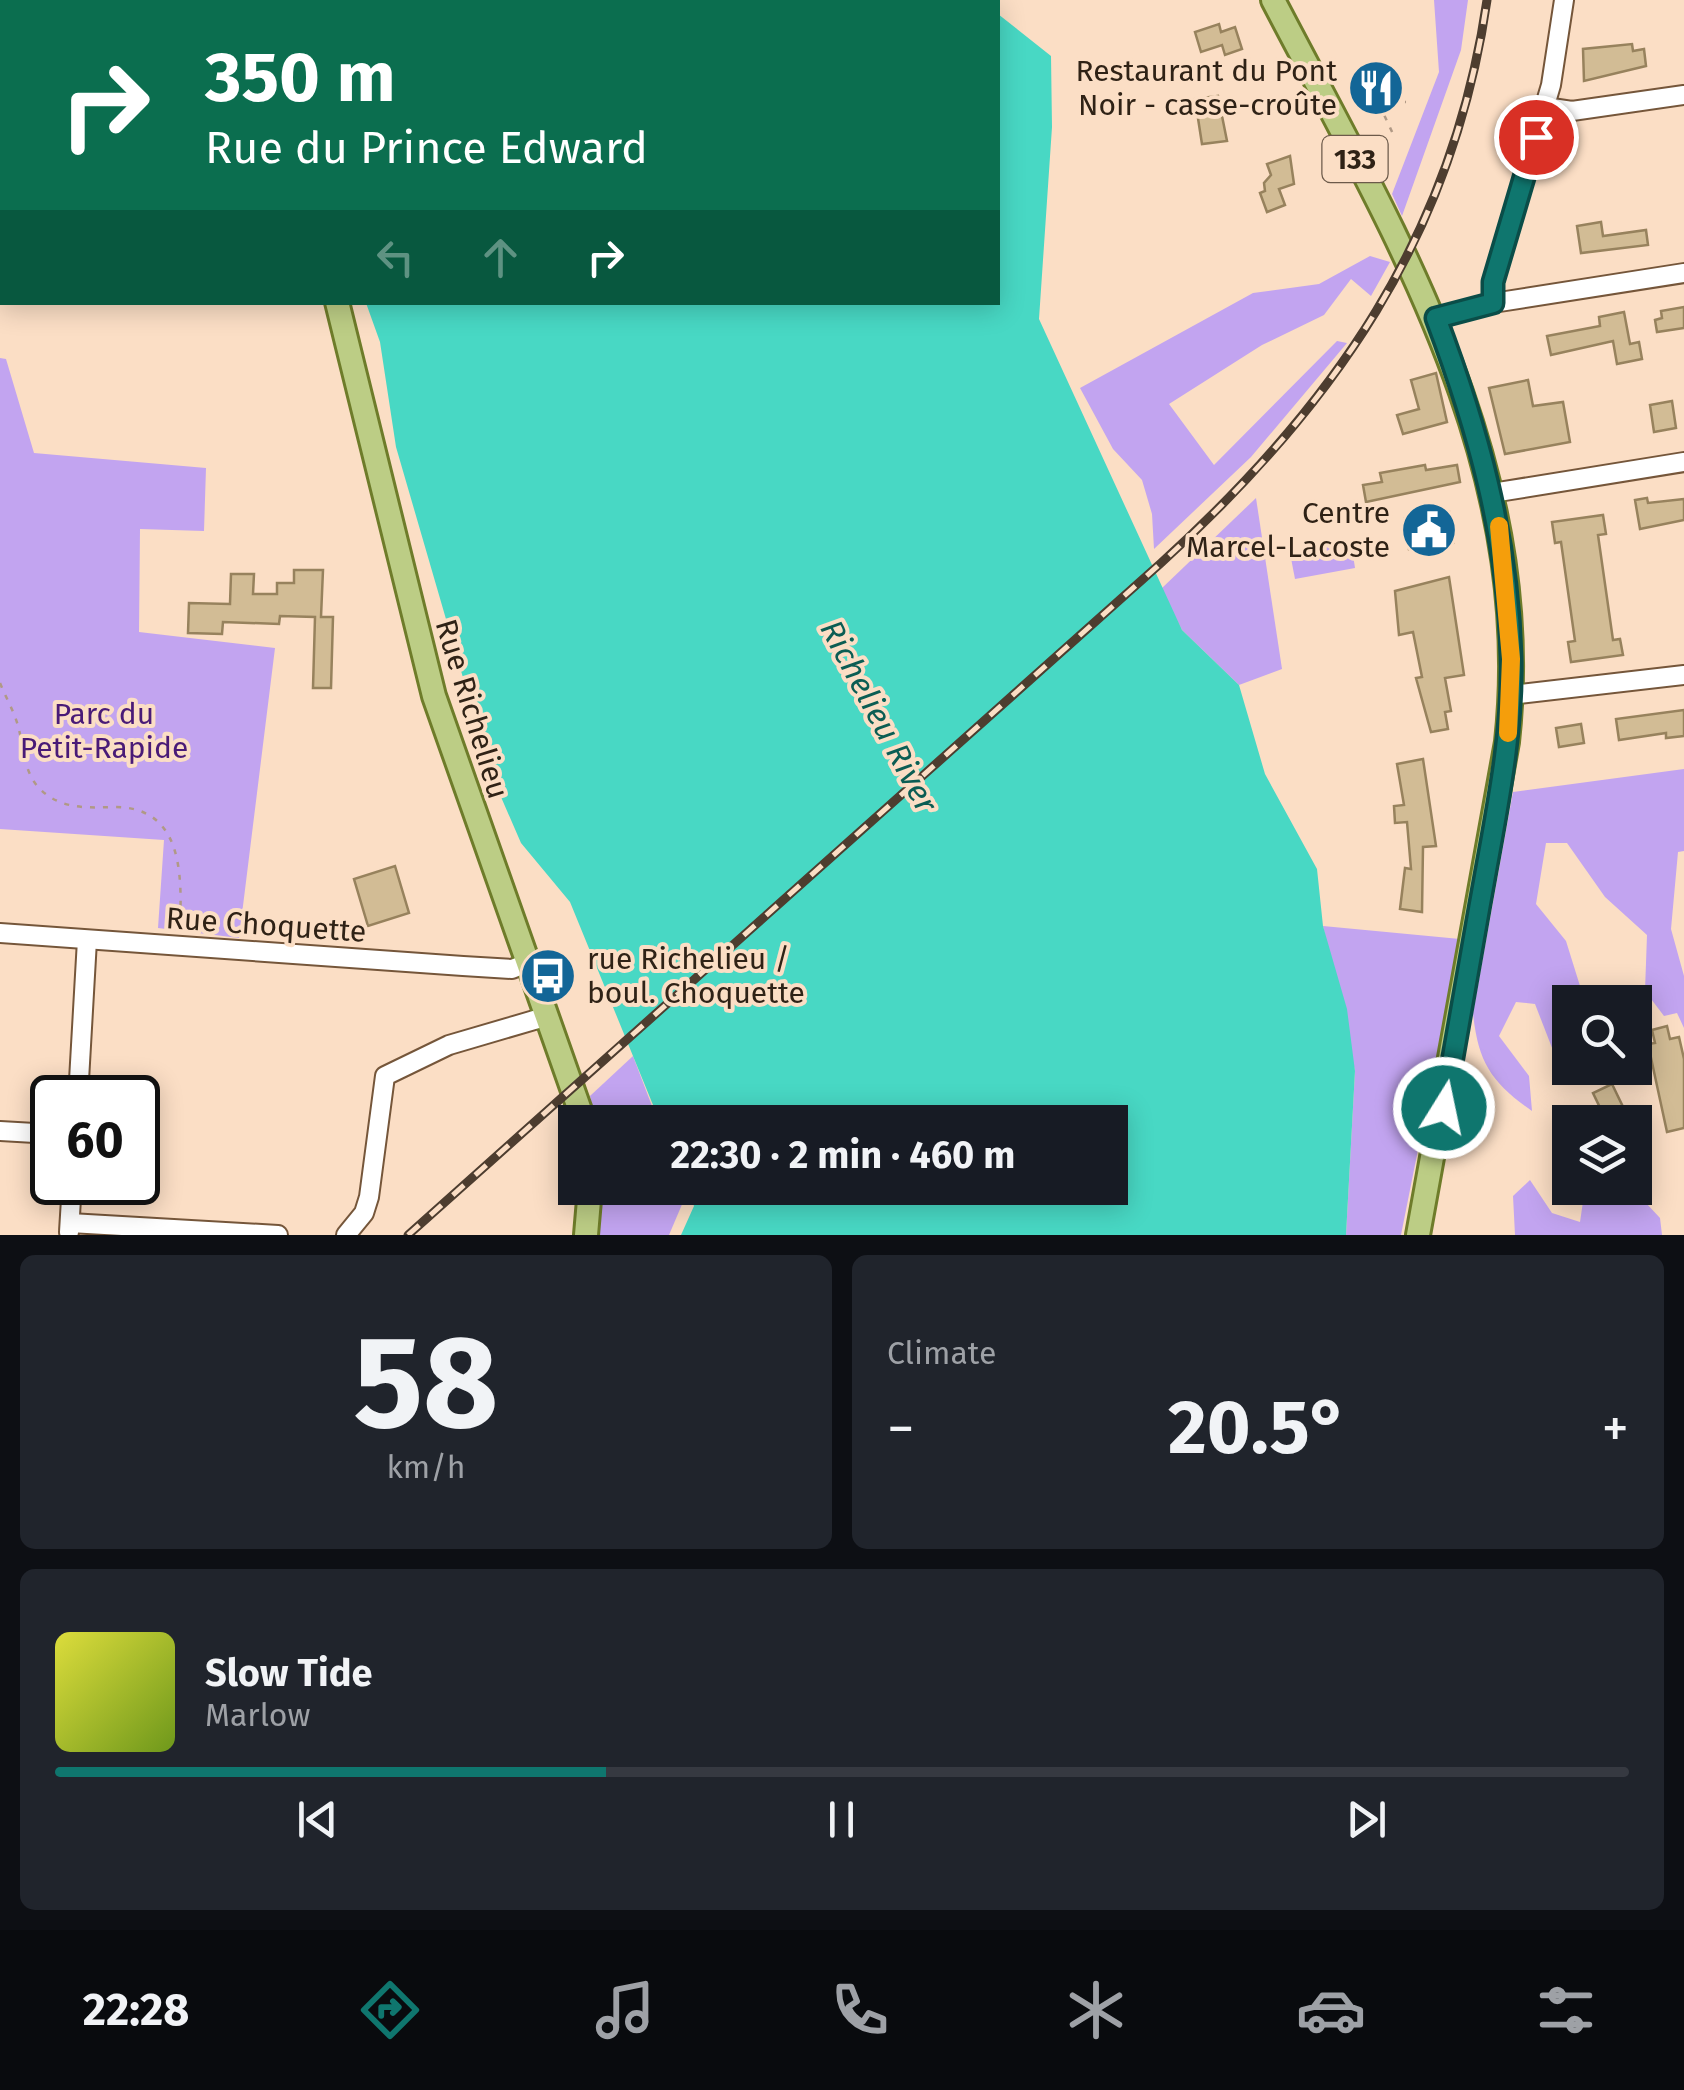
<!DOCTYPE html>
<html lang="en">
<head>
<meta charset="utf-8">
<style>
  body { margin:0; font-family:"Fira Sans",sans-serif; background:#20242c; color:#f1f3f6; height:100vh; display:flex; flex-direction:column; font-size:38px; white-space:nowrap }
  * { box-sizing:border-box; margin:0 }
  p { font-size:32px; color:#9ea1a6 }
  .icon { flex:none; width:55px; height:55px; fill:none; stroke:currentColor; stroke-width:2; stroke-linecap:round; stroke-linejoin:round }
  .map { position:relative; height:1235px; overflow:hidden }
  .panel { display:flex; flex-direction:column; gap:20px; padding:20px; background:#0d0f14; flex:1 }
  .panel>* { flex:none }
  .hud { position:absolute; left:0px; top:0px; width:1000px; height:305px; box-shadow:0 5px 25px #0003; background:#0b6e4f; color:#fff; overflow:hidden }
  .controls { position:absolute; left:1552px; top:985px; display:grid; gap:20px }
  .controls a { display:grid; place-items:center; width:100px; height:100px; border-radius:0px; background:#171b24; box-shadow:0 5px 25px #0003; font-size:50px }
  .speed { position:absolute; left:30px; top:1075px; display:flex; gap:20px; font-size:50px; font-weight:700; text-align:center }
  .speed>* { display:grid; place-content:center; width:130px; height:130px; border-radius:50%; background:#171b24; box-shadow:0 5px 25px #0003; line-height:1 }
  .speed .limit { border:5px solid #111; border-radius:15px; background:#fff; color:#111 }
  .pin { position:absolute; display:grid; place-items:center; width:85px; height:85px; color:#fff; margin:-42px; border:5px solid #fff; border-radius:50%; box-shadow:0 2px 10px #0007 }
  .me { position:absolute; width:110px; margin:-55px; rotate:10deg; stroke-linejoin:round; filter:drop-shadow(0 0 8px #0008) }
  .turn { display:flex; align-items:center; gap:35px; height:210px; padding:0 40px; font-size:45px }
  .turn .icon { width:130px; height:130px; stroke-width:2.5 }
  .turn b { display:block; font-size:70px; line-height:85px }
  .lanes { display:flex; align-items:center; height:95px; padding:0 40px; background:#0003; justify-content:center; gap:50px; direction:ltr }
  .lanes .off { opacity:.35 }
  .big { font-size:75px; font-weight:700; line-height:1.1 }
  .panel .tile { flex:1; display:flex; flex-direction:column; justify-content:center; gap:15px; min-width:0; padding:0 35px; border-radius:15px; background:#20242c }
  .panel .dial { align-items:center; gap:0 }
  .dial b { font-size:130px; line-height:1 }
  .song { display:flex; align-items:center; gap:30px }
  .cover { width:120px; height:120px; border-radius:15px; background:linear-gradient(135deg,hsl(60 70% 55%),hsl(80 70% 35%)) }
  .played { height:10px; border-radius:5px; background:linear-gradient(90deg,#0f766e 35%,#363941 35%) }
  .keys { display:flex; justify-content:space-around; direction:ltr }
  .heat { display:flex; justify-content:space-between; align-items:center; font-size:55px; direction:ltr }
  .panel .tiles { flex:1; display:grid; gap:20px; grid-template-columns:1fr 1fr }
  .tile:last-child { grid-column:span 2 }
  .trip { position:absolute; left:558px; top:1105px; width:570px; height:100px; border-radius:0px; background:#171b24; box-shadow:0 5px 25px #0003; font-weight:700; line-height:100px; text-align:center }
  .tab-bar { display:flex; height:160px; justify-content:space-around; align-items:center; background:#090b0e; color:#9ea1a6 }
  .tab-bar .icon { width:70px; height:70px }
  .tab-bar .selected { color:#0f766e }
  .tab-bar b { font-size:45px; color:#f1f3f6 }
  .map>svg:first-child { display:block }
</style>
</head>
<body>
<div class="map">
<svg width="1684" height="1235" viewBox="0 0 1684 1235">
  <rect width="100%" height="100%" fill="#fbdec5"/>
  <g fill="#c2a4f0">
    <path d="M1434 0H1468L1461 50 1402 216 1392 194 1439 72Z"/>
    <path d="M1370 256 1390 262 1371 296 1351 279 1324 315 1262 345 1169 404 1214 465 1337 341 1347 343 1251 457 1154 549 1152 514 1142 480 1113 449 1080 388 1253 293 1319 284Z"/>
    <path d="M0 358 6 359 34 453 206 468 204 531 140 529 139 632 275 648 239 938 158 928 164 840 0 829Z"/>
    <path d="M1256 498 1282 669 1239 685 1182 630 1161 589Z"/>
    <path d="M1351 542 1355 568 1295 579 1290 553Z"/>
    <path d="M1684 769V851L1678 852 1671 929 1684 976V1028L1677 1013 1664 1016 1645 991 1647 935 1605 897 1567 843H1546L1536 904 1566 941 1585 1002H1570V1068H1597L1593 1074 1561 1071 1535 1004 1516 1002 1499 1036 1529 1076 1532 1111C1492 1083 1478 1063 1473 1013L1513 792Z"/>
    <path d="M1323 926 1460 939 1401 1235H1346L1355 1071Z"/>
    <path d="M633 1056 658 1122H596L590 1096Z"/>
    <path d="M1530 1180 1552 1213 1580 1222 1585 1188H1632L1660 1218 1662 1235H1515L1513 1196Z"/>
    <path d="M601 1188H683L686 1195 669 1235H598Z"/>
  </g>
  <g fill="#48d8c4">
    <path d="M307 0H979L982 2H308Z"/>
    <path d="M998 14 1051 56 1052 127 1039 319 1182 630 1239 685 1265 774 1317 869 1323 926 1347 1009 1355 1071 1346 1235H681L694 1206 687 1188H1110V1122H660L570 902 521 843 491 774 396 447 380 342 366 303 998 302Z"/>
  </g>
  <g fill="#d2bc95" stroke="#97825d" stroke-width="2.5">
    <path d="M1219 24 1221 32 1235 27 1242 49 1225 55 1222 45 1201 52 1195 32Z"/>
    <path d="M1632 44 1633 51 1644 49 1646 66 1584 81 1583 49Z"/>
    <path d="M1394 73 1397 99 1361 103 1358 77Z"/>
    <path d="M1218 96 1227 141 1202 144 1195 99Z"/>
    <path d="M1290 156 1294 184 1279 189 1285 205 1267 212 1260 193 1265 191 1264 183 1271 175 1267 164Z"/>
    <path d="M1601 222 1603 236 1646 230 1648 245 1581 253 1577 226Z"/>
    <path d="M1684 307V328L1657 332 1655 320 1662 318 1661 311Z"/>
    <path d="M1624 312 1630 344 1639 342 1642 359 1617 364 1613 341 1551 355 1547 336 1600 326 1599 317Z"/>
    <path d="M1436 373 1447 422 1403 434 1397 415 1419 409 1411 380Z"/>
    <path d="M1528 380 1533 406 1563 402 1570 442 1505 454 1489 388Z"/>
    <path d="M1672 401 1676 428 1654 432 1650 405Z"/>
    <path d="M1425 465 1426 470 1457 465 1460 482 1366 502 1363 485 1382 482 1380 473Z"/>
    <path d="M1647 498 1648 503 1684 499V520L1640 529 1635 500Z"/>
    <path d="M1449 512 1453 543 1409 549 1405 518Z"/>
    <path d="M1603 515 1606 534 1598 535 1613 640 1620 639 1623 655 1571 662 1568 642 1575 641 1561 542 1555 543 1552 522Z"/>
    <path d="M294 570H323L321 617H333L331 688H313L315 617 280 616 279 624 223 622 222 634 188 633 189 603 230 604 231 574H254L253 594H277V583H294Z"/>
    <path d="M1449 577 1464 675 1445 678 1451 711 1445 712 1448 729 1431 732 1416 678 1422 677 1413 632 1399 635 1395 591Z"/>
    <path d="M1684 710V736L1666 738V733L1619 740 1616 719Z"/>
    <path d="M1581 724 1584 743 1559 747 1556 728Z"/>
    <path d="M1423 759 1436 846 1423 847 1422 912 1400 909 1405 868 1411 869 1407 822 1395 823 1394 806 1404 805 1397 764Z"/>
    <path d="M395 866 409 913 368 926 354 879Z"/>
    <path d="M1667 1026 1670 1039 1679 1037 1684 1059V1128L1667 1132 1648 1044 1655 1043 1652 1030Z"/>
    <path d="M1612 1084 1625 1111 1606 1120 1593 1093Z"/>
  </g>
  <g fill="none" stroke-linecap="round" stroke-linejoin="round">
    <g stroke="#75563a" stroke-width="22">
      <g id="minor">
        <path d="M35 0 36 2"/>
        <path d="M0 104H2"/>
        <path d="M1545 107 1572 111 1684 95"/>
        <path d="M0 262 2 263"/>
        <path d="M1493 303V282L1551 85 1564 0"/>
        <path d="M1435 318 1493 303 1684 273"/>
        <path d="M1492 493 1684 462"/>
        <path d="M1511 695 1684 675"/>
        <path d="M0 933 463 966 512 969 527 963"/>
        <path d="M78 1098 87 940"/>
        <path d="M0 1131 52 1134"/>
        <path d="M70 1223 278 1235"/>
        <path d="M69 1232 72 1182"/>
        <path d="M346 1235 364 1213 369 1197 385 1076 449 1045 548 1016"/>
      </g>
    </g>
    <g stroke="#6e7c2a" stroke-width="28">
      <g id="major">
        <path d="M278 0 279 2"/>
        <path d="M1273 0C1396 236 1537 464 1507 742L1418 1235"/>
        <path d="M337 302 434 696 584 1122"/>
        <path d="M586 1235 590 1188"/>
      </g>
    </g>
    <g stroke="#b09985" stroke-width="2.5" stroke-dasharray="5 8" stroke-linecap="butt">
      <path d="M1379 101 1406 102"/>
      <path d="M1379 104 1393 134"/>
      <path d="M0 683C6 698 14 711 18 726 24 747 23 773 41 790 61 809 87 808 113 807 183 806 182 874 180 927"/>
    </g>
    <use href="#minor" stroke="#fff" stroke-width="18"/>
    <use href="#major" stroke="#bccd85" stroke-width="22"/>
    <g stroke="#4d3d2f" stroke-width="9">
      <path id="rail" d="M408 1235 1161 563C1334 406 1453 236 1487 0"/>
    </g>
    <use href="#rail" stroke="#fbdec5" stroke-width="5" stroke-dasharray="15" stroke-linecap="butt"/>
  </g>
  <g fill="none" stroke-linecap="round" stroke-linejoin="round">
    <g stroke="#0a4d48" stroke-width="25">
      <path id="route" d="M1444 1108C1458 1030 1471 953 1485 876 1498 804 1513 731 1511 657 1508 538 1478 429 1436 318L1493 303V282L1536 137"/>
    </g>
    <use href="#route" stroke="#0f766e" stroke-width="18"/>
    <path stroke="#f59e0b" stroke-width="18" d="M1499 526 1511 659 1508 733"/>
  </g>
  <defs>
    <g id="restaurant-disc" transform="scale(2.875)"><circle r="9.5" fill="#136697" stroke="#fbdec5"/><path d="M-5-6h1v4h1v-4h1v4h1v-4h1v5L-1.5 .5V6h-2V.5L-5-1ZM5-6V6H3V1.5H1.5Q1.5-4 5-6Z" fill="#fff"/></g>
    <g id="civic-disc" transform="scale(2.875)"><circle r="9.5" fill="#136697" stroke="#fbdec5"/><path d="M-.6-6.5H3V-4.5H.6V-3L4-1V1h2V6H-6V1h2V-1L-.6-3ZM-1.2 2.5V6h2.4V2.5Z" fill="#fff"/></g>
    <g id="bus-disc" transform="scale(2.875)"><circle r="9.5" fill="#136697" stroke="#fbdec5"/><path d="M-5-6H5V4H4V6H2V4H-2V6H-4V4H-5ZM-3.5-4V0h7V-4ZM-3.5 1.2v1.5H-2V1.2ZM2 1.2v1.5H3.5V1.2Z" fill="#fff"/></g>
  </defs>
  <g fill-rule="evenodd">
    <use href="#restaurant-disc" x="1376" y="88"/>
    <use href="#civic-disc" x="1429" y="530"/>
    <use href="#bus-disc" x="548" y="976"/>
  </g>
  <g text-anchor="middle" dominant-baseline="central" stroke-width="8" stroke-linejoin="round" paint-order="stroke">
    <rect fill="#fbdec5" stroke="#6c5a4a" stroke-width="2.5" x="1322.5" y="136" width="65" height="46" rx="8"/>
    <g font-size="28" font-weight="bold" fill="#2f2216">
      <text x="1355" y="159">133</text>
    </g>
    <g font-size="30" fill="#2f2216" stroke="#fbdec5" text-anchor="end">
      <text x="1337" y="71">Restaurant du Pont<tspan x="1337" dy="34">Noir - casse-croûte</tspan></text>
      <text x="1390" y="513">Centre<tspan x="1390" dy="34">Marcel-Lacoste</tspan></text>
      <text x="587" y="959" text-anchor="start">rue Richelieu /<tspan x="587" dy="34">boul. Choquette</tspan></text>
    </g>
    <g font-size="30" fill="#2f2216" stroke="#fbdec5">
      <text transform="translate(472 709) rotate(73)">Rue Richelieu</text>
      <text transform="translate(266 925) rotate(4)">Rue Choquette</text>
    </g>
    <g font-size="30" fill="#491a77" stroke="#fbdec5">
      <text x="104" y="714">Parc du<tspan x="104" dy="34">Petit-Rapide</tspan></text>
    </g>
    <g font-size="32" font-style="italic" fill="#0b5d53" stroke="#fbdec5">
      <text transform="translate(879 716) rotate(62)">Richelieu River</text>
    </g>
  </g>
</svg>
<div class="controls">
<a><svg class="icon" aria-label="search" viewBox="0 0 24 24"><circle cx="10" cy="10" r="6"/><path d="M15 15l6 6"/></svg></a>
<a><svg class="icon" aria-label="layers" viewBox="0 0 24 24"><path d="M12 4l9 5-9 5-9-5zM3 14l9 5 9-5"/></svg></a>
</div>
<div class="speed"><div class="limit">60</div></div>
<div class="pin" style="left:1536px;top:137px;background:#d93025"><svg class="icon" aria-label="arrive" viewBox="0 0 24 24"><path d="M6 21V4h12l-3 4 3 4H6"/></svg></div>
<svg class="me" style="left:1444px;top:1108px" viewBox="-20 -20 40 40"><circle r="17" fill="#0f766e" stroke="#fff" stroke-width="3"/><path d="M0-11L8 9 0 5-8 9z" fill="#fff"/></svg>
<div class="trip">22:30 · 2 min · 460 m</div>
<div class="hud">
<div class="turn"><svg class="icon" aria-label="right" viewBox="0 0 24 24"><path d="M7 20v-9h11M14 6l5 5-5 5"/></svg><div><b>350 m</b>Rue du Prince Edward</div></div>
<div class="lanes"><svg class="icon off" aria-label="left" viewBox="0 0 24 24"><path d="M17 20v-9H6M10 6l-5 5 5 5"/></svg><svg class="icon off" aria-label="ahead" viewBox="0 0 24 24"><path d="M12 20V5M6 11l6-6 6 6"/></svg><svg class="icon" aria-label="right" viewBox="0 0 24 24"><path d="M7 20v-9h11M14 6l5 5-5 5"/></svg></div>
</div>
</div>
<section class="panel">
<div class="tiles">
<div class="tile dial"><b>58</b><p>km/h</p></div>
<div class="tile"><p>Climate</p>
<div class="heat"><a>−</a><b class="big">20.5°</b><a>+</a></div>
</div>
<div class="tile">
<div class="song"><i class="cover"></i><div><b>Slow Tide</b><p>Marlow</p></div></div>
<div class="played"></div>
<div class="keys"><svg class="icon" aria-label="previous" viewBox="0 0 24 24"><path d="M18 5L8 12l10 7zM5 5v14"/></svg><svg class="icon" aria-label="pause" viewBox="0 0 24 24"><path d="M8 5v14M16 5v14"/></svg><svg class="icon" aria-label="next" viewBox="0 0 24 24"><path d="M6 5l10 7-10 7zM19 5v14"/></svg></div>
</div>
</div>
</section>
<nav class="tab-bar">
<b>22:28</b>
<svg class="icon selected" aria-label="directions" viewBox="0 0 24 24"><path d="M12 3l9 9-9 9-9-9zM9 14v-3h6M13 9l2 2-2 2"/></svg>
<svg class="icon" aria-label="music" viewBox="0 0 24 24"><path d="M9 18V5l10-2v13"/><circle cx="6" cy="18" r="3"/><circle cx="16" cy="16" r="3"/></svg>
<svg class="icon" aria-label="phone" viewBox="0 0 24 24"><path d="M5 4h4l2 5-3 2q2 4 5 5l2-3 5 2v4C11 20 4 13 5 4z"/></svg>
<svg class="icon" aria-label="climate" viewBox="0 0 24 24"><path d="M12 3v18M4 7l16 10M4 17L20 7"/></svg>
<svg class="icon" aria-label="car" viewBox="0 0 24 24"><path d="M5 17H2v-5l4-1 3-4h7l3 4 3 1v5h-3M9 17h6M6 11h13"/><circle cx="7" cy="17" r="2"/><circle cx="17" cy="17" r="2"/></svg>
<svg class="icon" aria-label="filters" viewBox="0 0 24 24"><path d="M4 7h16M4 17h16"/><circle cx="9" cy="7" r="2"/><circle cx="15" cy="17" r="2"/></svg>
</nav>
</body>
</html>
